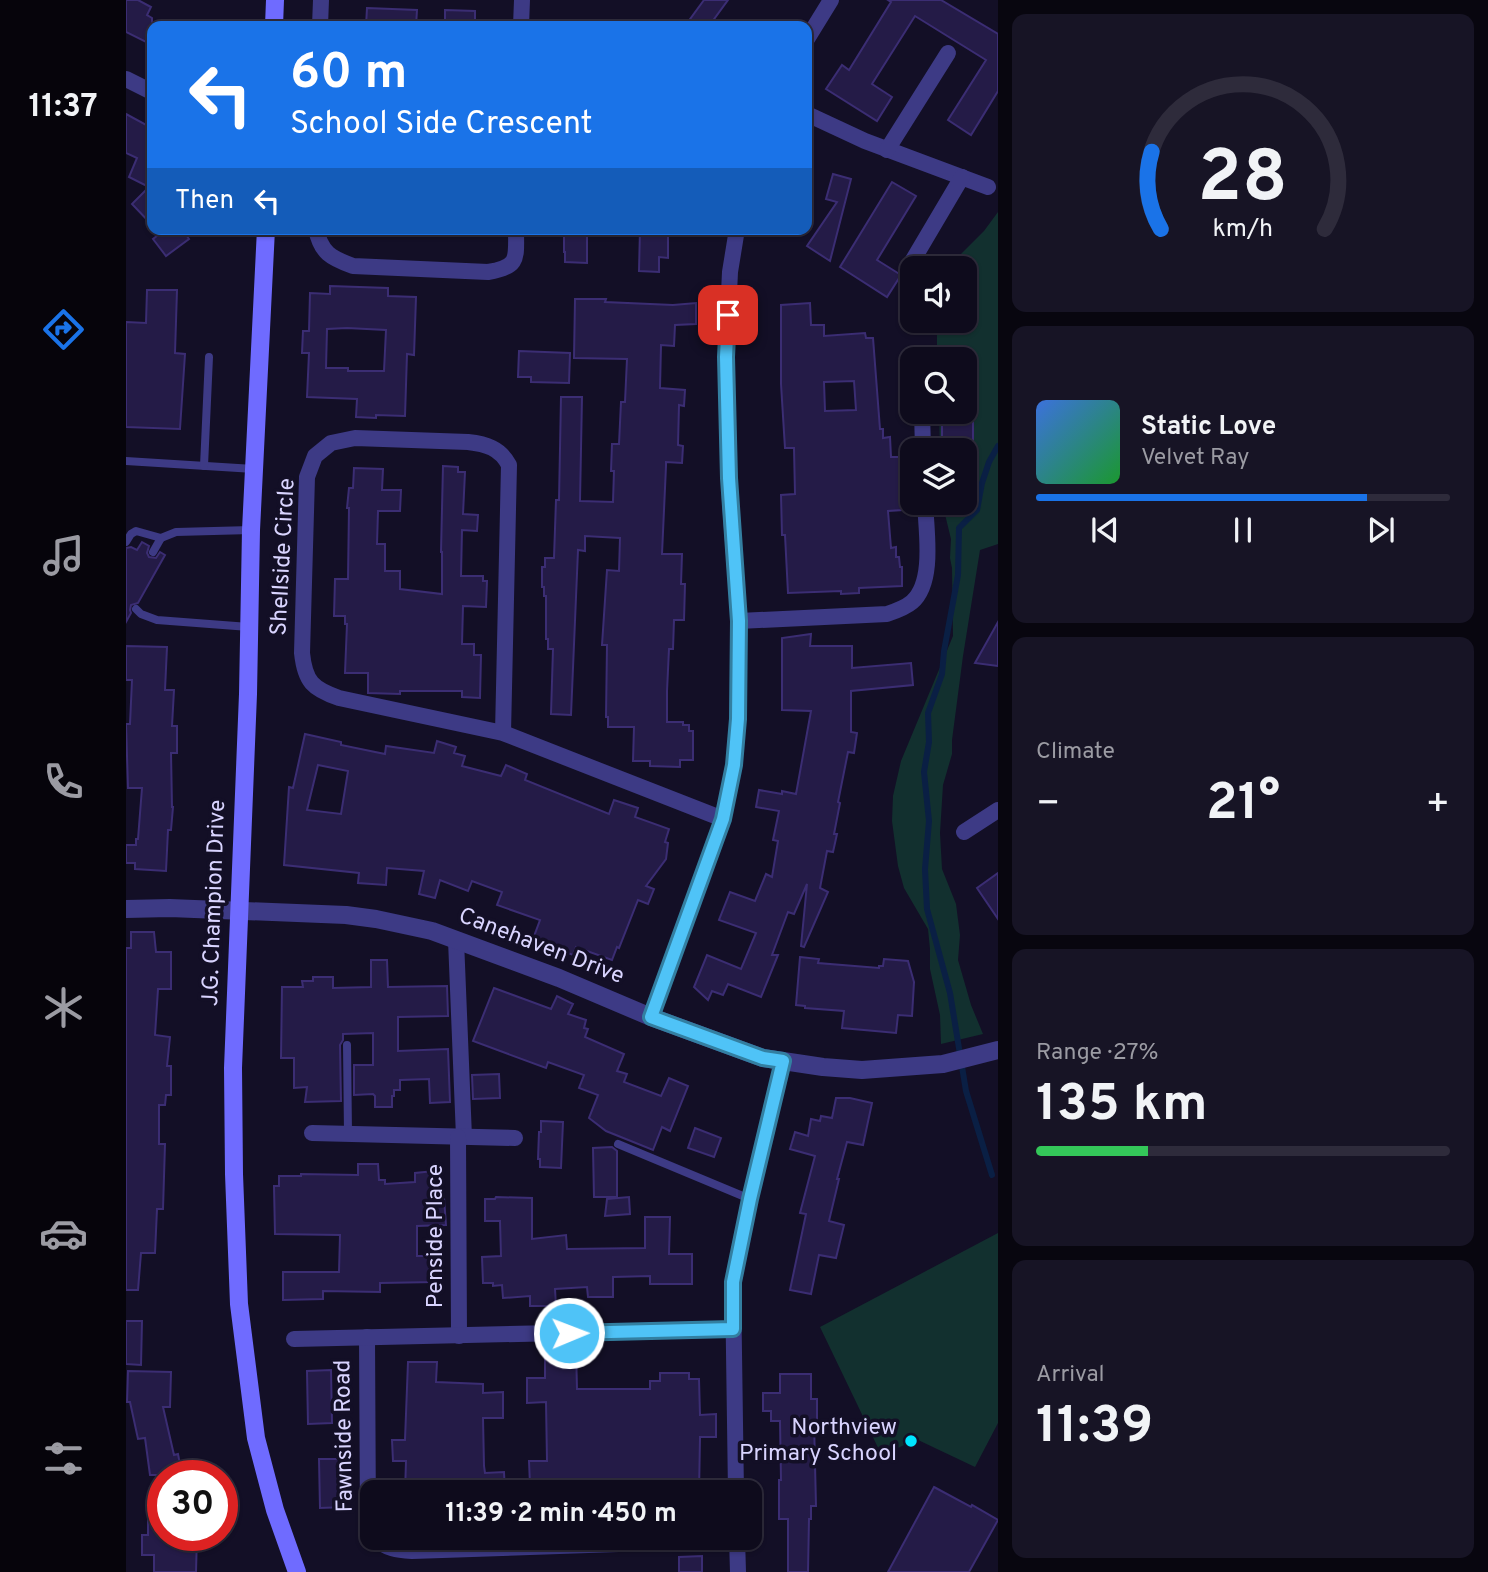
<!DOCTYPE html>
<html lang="en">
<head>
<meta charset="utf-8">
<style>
  body { margin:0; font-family:Overpass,sans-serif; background:#171425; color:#f1f3f6; height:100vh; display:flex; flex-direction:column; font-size:26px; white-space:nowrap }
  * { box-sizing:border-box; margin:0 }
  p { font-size:23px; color:#9b9ba3 }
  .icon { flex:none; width:38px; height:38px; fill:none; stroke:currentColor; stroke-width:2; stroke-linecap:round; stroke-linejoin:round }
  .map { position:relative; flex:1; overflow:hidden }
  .details { display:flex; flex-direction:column; gap:14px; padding:14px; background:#08060f; width:490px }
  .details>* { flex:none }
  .top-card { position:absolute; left:21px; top:21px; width:665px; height:214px; border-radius:14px; box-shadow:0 2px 5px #0004,0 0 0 2px #2e2b3b; background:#1a73e8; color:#fff; overflow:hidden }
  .buttons { position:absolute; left:774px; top:256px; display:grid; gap:14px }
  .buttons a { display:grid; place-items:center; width:77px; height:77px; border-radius:14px; background:#0e0b1c; box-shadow:0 2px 5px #0004,0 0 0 2px #2e2b3b; font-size:35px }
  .speed { position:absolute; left:21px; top:1460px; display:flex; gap:14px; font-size:35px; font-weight:700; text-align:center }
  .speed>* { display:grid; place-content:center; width:91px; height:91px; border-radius:50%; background:#0e0b1c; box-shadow:0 2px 5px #0004,0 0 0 2px #2e2b3b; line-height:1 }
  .speed .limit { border:10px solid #d22; background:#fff; color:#111 }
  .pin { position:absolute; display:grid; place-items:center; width:60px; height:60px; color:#fff; margin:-30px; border-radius:14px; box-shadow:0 4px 10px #0006 }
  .me { position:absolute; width:77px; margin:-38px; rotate:89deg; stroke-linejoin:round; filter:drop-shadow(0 0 5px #0008) }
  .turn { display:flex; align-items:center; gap:24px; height:147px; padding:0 28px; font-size:32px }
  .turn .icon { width:91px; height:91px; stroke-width:2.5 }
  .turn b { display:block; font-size:49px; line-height:60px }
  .then { display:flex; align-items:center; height:66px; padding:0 28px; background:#0003; gap:14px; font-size:26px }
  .big { font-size:52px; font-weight:700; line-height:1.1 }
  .details .tile { flex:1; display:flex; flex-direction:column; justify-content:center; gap:10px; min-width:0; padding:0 24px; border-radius:14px; background:#171425 }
  .details .dial { align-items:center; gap:0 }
  .dial svg { height:182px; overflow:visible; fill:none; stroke:#2e2b3b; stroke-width:7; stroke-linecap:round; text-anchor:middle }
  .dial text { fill:#f1f3f6; stroke:none }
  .song { display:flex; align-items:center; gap:21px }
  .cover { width:84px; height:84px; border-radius:10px; background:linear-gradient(135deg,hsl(220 70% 55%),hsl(130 70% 35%)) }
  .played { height:7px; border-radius:4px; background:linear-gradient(90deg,#1a73e8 80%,#2e2b3b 80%) }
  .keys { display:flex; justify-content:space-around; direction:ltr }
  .heat { display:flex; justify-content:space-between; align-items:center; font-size:38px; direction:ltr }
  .charge { height:10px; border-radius:5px; background:linear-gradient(90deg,#34c759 27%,#2e2b3b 0) }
  .trip { position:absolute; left:234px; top:1480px; width:402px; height:70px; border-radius:14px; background:#0e0b1c; box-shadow:0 2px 5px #0004,0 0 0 2px #2e2b3b; font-weight:700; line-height:70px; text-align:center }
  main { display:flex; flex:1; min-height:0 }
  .tabs { display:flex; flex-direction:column; width:126px; justify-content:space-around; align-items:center; background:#06040b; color:#9b9ba3 }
  .tabs .icon { width:49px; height:49px }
  .tabs .on { color:#1a73e8 }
  .tabs b { font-size:32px; color:#f1f3f6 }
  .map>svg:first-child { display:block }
</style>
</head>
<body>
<main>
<nav class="tabs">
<b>11:37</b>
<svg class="icon on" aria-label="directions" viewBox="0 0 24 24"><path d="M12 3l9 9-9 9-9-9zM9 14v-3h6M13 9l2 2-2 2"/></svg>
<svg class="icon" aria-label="music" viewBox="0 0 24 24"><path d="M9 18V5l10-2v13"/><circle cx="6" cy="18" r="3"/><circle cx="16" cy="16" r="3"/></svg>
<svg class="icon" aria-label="phone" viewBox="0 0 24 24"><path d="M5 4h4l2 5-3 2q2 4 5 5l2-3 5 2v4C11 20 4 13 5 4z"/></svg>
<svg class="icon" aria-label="climate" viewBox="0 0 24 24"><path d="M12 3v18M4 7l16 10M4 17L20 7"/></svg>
<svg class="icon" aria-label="car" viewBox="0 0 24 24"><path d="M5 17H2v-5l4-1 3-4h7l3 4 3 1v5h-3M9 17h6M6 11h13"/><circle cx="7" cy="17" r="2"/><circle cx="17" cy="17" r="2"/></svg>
<svg class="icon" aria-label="filters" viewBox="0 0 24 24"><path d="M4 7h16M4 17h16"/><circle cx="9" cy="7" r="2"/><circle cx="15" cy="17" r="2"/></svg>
</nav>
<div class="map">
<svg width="872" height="1572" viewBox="0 0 872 1572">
  <rect width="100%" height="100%" fill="#130f26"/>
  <g fill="#12302f">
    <path d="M872 212V544L854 550 837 656 826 740V754L817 785 814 833 816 869 830 904 834 935 832 960 845 1005 857 1034 815 1044 814 1015 804 969V949L802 929 778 888 772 866 766 821 767 796 775 761 827 636 826 568 824 558 825 539 816 502H838V450H814L813 411H838V359H811V320H838V268H821L858 231Z"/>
    <path d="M872 1233V1423L849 1467 790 1439 756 1456 694 1327Z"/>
  </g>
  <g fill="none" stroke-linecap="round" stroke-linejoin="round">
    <path stroke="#0a1f44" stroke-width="6" d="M866 1175 840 1091 824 993 801 909 799 869 803 821 798 772 803 742 802 713 816 674 818 651 832 575 833 528 851 510 856 483 863 462 872 446"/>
  </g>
  <g fill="#241b47" stroke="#3b2d73" stroke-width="2" fill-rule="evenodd">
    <path d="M0 0H12L25 7 21 15 26 18V45L0 32Z"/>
    <path d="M578 0H602L583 26H559Z"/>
    <path d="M762 0H815L872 34V91L845 135 822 120 860 60 789 16 746 84 766 97 751 121 700 89 716 65 723 70 765 2Z"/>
    <path d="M241 8 291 10 290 26H240Z"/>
    <path d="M319 10 349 11V26H319Z"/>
    <path d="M0 114 26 128V225L6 204 23 187 3 177 11 158 0 153Z"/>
    <path d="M707 174 725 179 704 261 681 246 711 202 700 199Z"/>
    <path d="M766 182 790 196 751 260 775 275 761 297 714 267Z"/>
    <path d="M40 229H56L63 239 40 256 27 239Z"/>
    <path d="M438 229H461V263L439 262V252H438Z"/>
    <path d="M514 229H542V258L533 257V272L513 271Z"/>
    <path d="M204 286 262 288V296L290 297 288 355 281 354 279 416 250 415V418L230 417 231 399 181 397 183 353H176L177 331H183L184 293 204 294ZM221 328 260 330 258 371H222V368H200L201 329Z"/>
    <path d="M21 290H51L49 353 59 354 54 429 0 427V322L20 323Z"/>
    <path d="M449 299H480L479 302 547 305 570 303V324L549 325 548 346 535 345 534 388 559 390 558 406 553 405 552 445 557 446 556 463 540 462V466L536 554H556L555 584H559L558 620H548L547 649H543L541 691V722H557V725H563V731H567V760H554V767L524 766V761H507L508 727H482V717H480L481 645H476L481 570 493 571 494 538 459 536V551L452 550 445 715 425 714 427 649H422V639H420V596H418V587H416V567H419V558H428L430 500H433L435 397H456L454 501 487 502 488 471H485L486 444H493L495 402H499L501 359 448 358Z"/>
    <path d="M684 303 685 325H698V336L739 333 740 338H747L754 429H757V438L764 437 765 457H775L777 510 762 511 765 548 770 547V557H773L774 567H776V586L733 588V593L715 594V591L662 593 659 535H656L655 495 669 494 668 448H659L655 384V305ZM728 381 730 410 699 411 698 382Z"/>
    <path d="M393 351 444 353 443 383 405 382V377H392Z"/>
    <rect x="816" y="411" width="31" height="31"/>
    <path d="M317 466 332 467V472H339L337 514 352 515 351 531 336 530 335 576H357V581H361L360 607 337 606 336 644H348V655H355L354 698 336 697V691H274V694L242 693V673H219L221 624H219V616H208L209 579H222L223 508H221L223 488H227L228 468 257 469 256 490H275L274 511H252L251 544H259V571H274V589L316 594V552H315Z"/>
    <path d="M16 542 23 546 21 553 23 557 30 558 34 552 39 555 12 603 5 605 4 610 5 613 0 622V548L5 547 11 550Z"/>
    <path d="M872 622V666L849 663Z"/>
    <path d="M685 634 684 646H726V668L785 663 787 685 725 691V732L731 733 728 753 722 752 712 802 714 803 708 834H711L707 852 701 851 694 888 702 892 678 947 675 946 681 884 668 914 662 912 646 955H652L635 997 602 984 597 995 586 991 582 1000 568 987 581 955 615 969 630 933 593 920 604 892 629 901 640 874 646 877 652 841 647 840 653 811 630 807 633 790 656 794V791L670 794 685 711 656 710V638Z"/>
    <path d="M0 646 41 647 39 690H48L46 726H51V753H45L46 807H47L45 830H42L40 871 9 869V863H0V845H10V839H12L16 788H2L0 724H4L6 680H0Z"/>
    <path d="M179 734 215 742V745L259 754 260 746 308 753 311 741 330 747 328 753 339 756 336 766 375 776 380 765 401 774 399 780 483 814 488 800 512 808 509 817 543 829 539 842 542 843 540 859 520 886 528 889 522 904 512 900 493 948 491 947 486 960 450 947 447 955 407 939 414 920 371 905 376 892 346 881 342 891 314 880 309 898 293 894 298 871 261 868 260 885 232 883 233 873 158 865 163 787 167 788ZM192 765 222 771 215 814 181 810Z"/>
    <path d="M872 873V919L851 888Z"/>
    <path d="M5 932H28L30 952H45V989H32L29 1035 44 1037 41 1066H45V1095H40L39 1105H33V1144H39L37 1209H31L29 1253H15L12 1290H0V948H5Z"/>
    <path d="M674 957 693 959 692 963 753 968V966H757L758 959 782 961 788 982 786 1016 772 1015 770 1033 749 1031 716 1028 718 1011 679 1008V1006L670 1005Z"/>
    <path d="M245 960H261L262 987 321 986 322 1016 272 1017V1051L322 1049 324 1102 304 1103 303 1079 274 1080V1090H268V1096H266V1107H249V1096L247 1094 228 1095V1065H247V1033L217 1034V1040L214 1045 215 1101 179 1102 181 1087 168 1088V1058H155L156 987H177L176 981H187V977H207V988L245 987Z"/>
    <path d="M368 988 425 1009 431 996 447 1004 442 1014 460 1020 458 1028 462 1029 459 1037 498 1054 491 1071 501 1074 498 1082 535 1096 543 1078 562 1086 544 1131 536 1127 527 1150 480 1131 463 1118 472 1095 453 1088 458 1075 422 1062 420 1068 347 1041Z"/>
    <path d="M373 1074 374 1098 347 1099 346 1075Z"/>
    <path d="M710 1098H724L746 1103 737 1145 721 1142 711 1179H713L703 1221 718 1225 710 1258 693 1255 685 1294 664 1290 680 1214 674 1213 689 1156 664 1149 669 1132 682 1136 685 1119 694 1121 695 1116 706 1118Z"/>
    <path d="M415 1121 437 1122 435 1168 414 1167V1159H412L413 1132H415Z"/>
    <path d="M569 1128 595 1138 588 1157 562 1148Z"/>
    <path d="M486 1147 491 1151V1197H468L467 1148Z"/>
    <path d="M232 1164H252L253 1180H259V1184L289 1182V1173L308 1171 309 1198H318L320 1225 291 1226V1256H310L309 1282 254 1283V1292L197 1291V1299L157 1300V1272H213L214 1235 149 1234 148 1186H153V1176H175V1174L232 1175Z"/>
    <path d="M370 1197 406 1198V1239L440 1235 441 1249 519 1248V1217H544L543 1254H566V1284H524V1276L487 1277V1297H462L461 1287 429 1289 430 1306H404V1296L377 1298 376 1285 367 1286V1283H357L356 1257 375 1256 374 1221H359V1199H369Z"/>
    <path d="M503 1197 504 1214 479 1216 481 1199Z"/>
    <path d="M0 1321H16L15 1365 0 1364Z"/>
    <path d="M419 1348H450L451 1389H524V1381H534V1373H563V1379H573L574 1415 590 1414V1437H574L573 1493H422V1485H404L403 1461H421L420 1402 401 1403V1378H419Z"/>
    <path d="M282 1362H311L310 1382 357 1384V1393L377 1392V1418H357L358 1466 359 1473 378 1472 379 1493H279L280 1461H267L266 1440H279Z"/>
    <path d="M205 1370 206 1423 182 1424 181 1371Z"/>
    <path d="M2 1371 45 1372 44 1407H37L48 1455 52 1454 56 1475H24L19 1438 12 1439 4 1402H1Z"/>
    <path d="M654 1374H685V1399H691V1421H688L690 1506H685V1519H683L682 1572H662V1519H653V1480H655L654 1421H645V1411H637V1393H654Z"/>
    <path d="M193 1459H218L219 1507 194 1508Z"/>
    <path d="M808 1487 845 1507 846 1505 872 1520 843 1572H762Z"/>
    <path d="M22 1493H37V1535H71L70 1572H28V1555H16V1535H22Z"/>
    <path d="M576 1556V1572H553V1557Z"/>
  </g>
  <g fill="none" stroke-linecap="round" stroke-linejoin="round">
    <g stroke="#3d3a85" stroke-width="8">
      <path d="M0 461 128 469"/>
      <path d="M78 466 83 357"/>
      <path d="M0 542 5 534 10 531 35 538"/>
      <path d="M27 552 35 538 50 532 125 530"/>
      <path d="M10 609 15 614 31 620 123 627"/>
      <path d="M221 1045 222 1134"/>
      <path d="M492 1144 624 1199"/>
    </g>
    <g stroke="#3d3a85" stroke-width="16">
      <path d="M194 26 195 0"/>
      <path d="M395 26 396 0"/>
      <path d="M681 39 705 0"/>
      <path d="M0 79 26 92"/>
      <path d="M681 114 739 141 862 187"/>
      <path d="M761 150 822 53"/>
      <path d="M190 229C195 253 205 258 227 266L362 272C394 267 390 258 390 229"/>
      <path d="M784 265 836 177"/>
      <path d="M796 411 797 450"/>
      <path d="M613 621 761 614C770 611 779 608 786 602 809 582 800 530 799 502"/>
      <path d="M377 733 383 465C374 448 360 444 342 442L229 438 205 443 189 456 181 477 176 653C179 682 187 689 213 698L377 733 597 819"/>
      <path d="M838 832 872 810"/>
      <path d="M330 940 338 1137"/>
      <path d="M525 1017 597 819 608 765 612 719 613 621 604 503 600 357 604 272 611 229"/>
      <path d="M186 1133 389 1138"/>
      <path d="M332 1137 333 1336"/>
      <path d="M241 1337 242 1525 247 1534"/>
      <path d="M168 1339 607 1329"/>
      <path d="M610 1493 607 1282 624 1199 657 1061"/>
      <path d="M249 1538C260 1549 272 1550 286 1551L611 1540"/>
      <path d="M611 1538 612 1572"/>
    </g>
    <path stroke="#3d3a85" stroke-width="18" d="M0 909 44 908 220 915 250 919 306 931 433 978 525 1017 637 1058 697 1067 736 1070 817 1064 872 1050"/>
    <g stroke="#6f6bff" stroke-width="18">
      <path d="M148 26 149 0"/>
      <path d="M140 229 125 530 122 694 107 1068 108 1174 113 1304 130 1438 149 1510 171 1572"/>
    </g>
  </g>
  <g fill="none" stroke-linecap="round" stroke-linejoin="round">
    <g stroke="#337fa1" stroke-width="18">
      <path id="route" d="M443 1333 607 1329V1282L624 1199 657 1061 637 1058 525 1017 597 819 608 765 612 719 613 621 603 478 600 357 602 315"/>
    </g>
    <use href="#route" stroke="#4fc3f7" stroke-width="12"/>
  </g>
  <circle fill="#00e5ff" stroke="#130f26" stroke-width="2.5" cx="785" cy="1441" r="7"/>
  <g text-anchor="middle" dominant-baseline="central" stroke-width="7" stroke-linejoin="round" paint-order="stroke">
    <g font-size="23" fill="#d9d4ff" stroke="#130f26">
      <text transform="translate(158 557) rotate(-87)">Shellside Circle</text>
      <text transform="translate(89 903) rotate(-88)">J.G. Champion Drive</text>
      <text transform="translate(415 947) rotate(21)">Canehaven Drive</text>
      <text transform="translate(310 1236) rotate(-90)">Penside Place</text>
      <text transform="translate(219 1436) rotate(-91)">Fawnside Road</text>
    </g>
    <g font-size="23" fill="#d9d4ff" stroke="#130f26" text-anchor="end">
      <text x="771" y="1428">Northview<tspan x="771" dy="26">Primary School</tspan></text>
    </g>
  </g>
</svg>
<div class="buttons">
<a><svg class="icon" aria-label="sound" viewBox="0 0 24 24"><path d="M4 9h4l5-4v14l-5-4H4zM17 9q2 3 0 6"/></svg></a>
<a><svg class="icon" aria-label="search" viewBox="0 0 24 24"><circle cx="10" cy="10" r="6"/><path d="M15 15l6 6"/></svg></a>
<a><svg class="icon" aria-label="layers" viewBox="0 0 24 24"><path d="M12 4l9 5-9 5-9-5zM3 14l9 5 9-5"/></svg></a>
</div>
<div class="speed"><div class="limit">30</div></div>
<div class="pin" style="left:602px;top:315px;background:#d93025"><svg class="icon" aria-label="arrive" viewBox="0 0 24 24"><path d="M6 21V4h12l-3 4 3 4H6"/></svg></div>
<svg class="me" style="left:443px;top:1333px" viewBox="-20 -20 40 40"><circle r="17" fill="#4fc3f7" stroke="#fff" stroke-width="3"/><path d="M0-11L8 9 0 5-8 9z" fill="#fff"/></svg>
<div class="trip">11:39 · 2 min · 450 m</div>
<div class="top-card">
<div class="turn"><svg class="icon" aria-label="left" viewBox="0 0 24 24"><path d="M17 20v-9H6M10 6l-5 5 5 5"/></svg><div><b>60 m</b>School Side Crescent</div></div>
<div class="then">Then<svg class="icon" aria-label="left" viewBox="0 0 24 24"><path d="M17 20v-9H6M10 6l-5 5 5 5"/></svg></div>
</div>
</div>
<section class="details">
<div class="tile dial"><svg viewBox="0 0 100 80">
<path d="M14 69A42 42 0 1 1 86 69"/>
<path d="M14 69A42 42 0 0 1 10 35" stroke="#1a73e8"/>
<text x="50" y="56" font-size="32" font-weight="700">28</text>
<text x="50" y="72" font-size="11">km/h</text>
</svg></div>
<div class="tile">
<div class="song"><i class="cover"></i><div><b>Static Love</b><p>Velvet Ray</p></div></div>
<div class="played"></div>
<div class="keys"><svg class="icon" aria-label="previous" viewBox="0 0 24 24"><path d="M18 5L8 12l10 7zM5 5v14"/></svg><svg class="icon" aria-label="pause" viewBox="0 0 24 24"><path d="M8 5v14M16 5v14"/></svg><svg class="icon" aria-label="next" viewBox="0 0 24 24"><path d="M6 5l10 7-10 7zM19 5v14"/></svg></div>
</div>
<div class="tile"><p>Climate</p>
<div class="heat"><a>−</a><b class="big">21°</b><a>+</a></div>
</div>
<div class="tile"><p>Range · 27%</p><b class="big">135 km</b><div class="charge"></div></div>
<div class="tile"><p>Arrival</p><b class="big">11:39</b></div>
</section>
</main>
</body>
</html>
